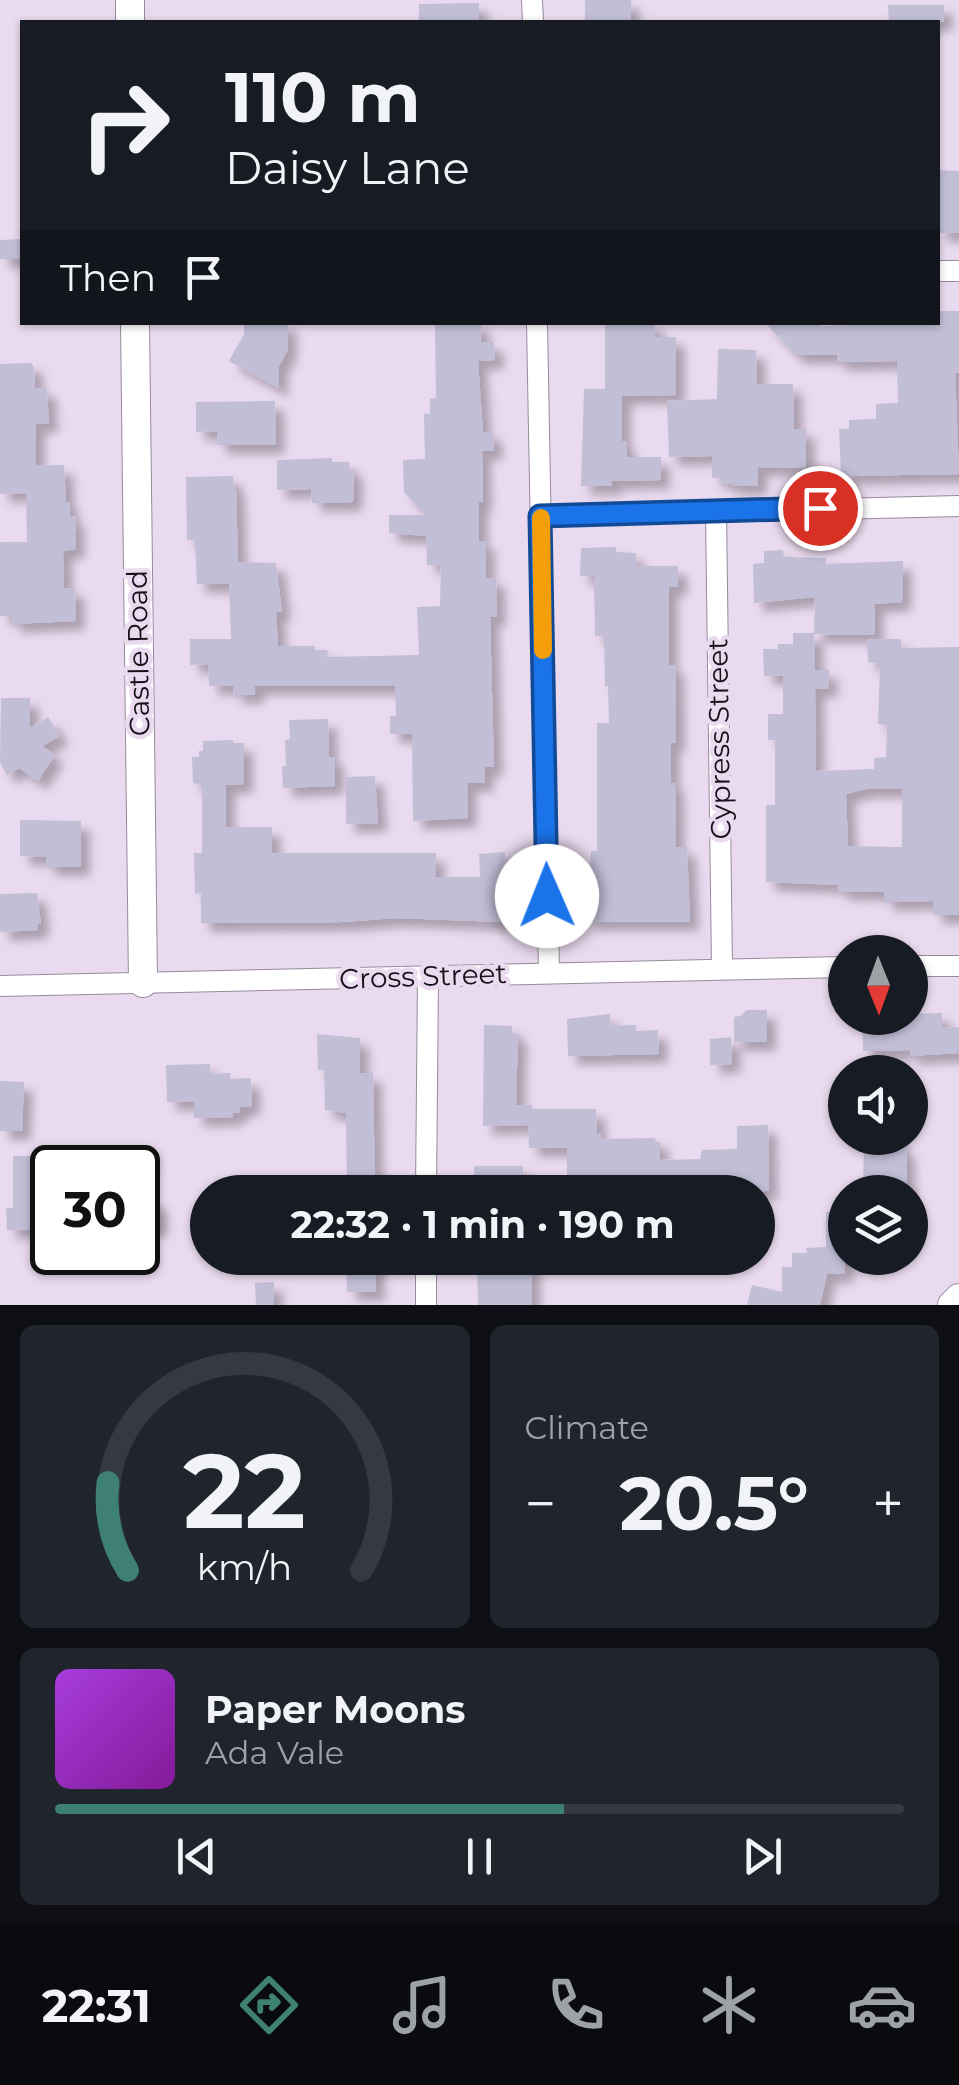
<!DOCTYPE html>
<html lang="en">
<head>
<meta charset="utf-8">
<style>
  body { margin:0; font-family:Montserrat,sans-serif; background:#20242c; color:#f1f3f6; height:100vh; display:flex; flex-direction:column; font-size:38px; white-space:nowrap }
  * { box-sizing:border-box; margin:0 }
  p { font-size:32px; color:#9ea1a6 }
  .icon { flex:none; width:55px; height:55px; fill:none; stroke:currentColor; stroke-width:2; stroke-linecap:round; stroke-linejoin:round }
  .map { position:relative; height:1305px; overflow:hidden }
  .details { display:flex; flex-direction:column; gap:20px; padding:20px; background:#0d0f14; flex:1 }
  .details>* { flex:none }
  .banner { position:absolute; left:20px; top:20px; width:920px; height:305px; border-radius:0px; box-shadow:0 2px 8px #0004; background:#171b24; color:#f1f3f6; overflow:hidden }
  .needle { width:65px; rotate:179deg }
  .fabs { position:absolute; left:828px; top:935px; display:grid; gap:20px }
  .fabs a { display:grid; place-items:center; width:100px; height:100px; border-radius:50%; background:#171b24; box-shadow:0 2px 8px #0004; font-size:50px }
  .speed { position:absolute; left:30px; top:1145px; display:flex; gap:20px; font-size:50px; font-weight:700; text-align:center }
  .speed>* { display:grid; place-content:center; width:130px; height:130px; border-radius:50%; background:#171b24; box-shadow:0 2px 8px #0004; line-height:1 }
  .speed .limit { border:5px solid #111; border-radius:15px; background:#fff; color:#111 }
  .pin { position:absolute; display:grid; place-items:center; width:85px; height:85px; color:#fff; margin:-42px; border:5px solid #fff; border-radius:50%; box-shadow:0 2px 10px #0007 }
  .me { position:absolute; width:110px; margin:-55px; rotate:359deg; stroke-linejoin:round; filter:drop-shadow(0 0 8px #0008) }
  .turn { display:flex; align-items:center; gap:35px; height:210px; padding:0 40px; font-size:45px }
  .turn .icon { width:130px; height:130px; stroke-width:2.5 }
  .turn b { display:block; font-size:70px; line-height:85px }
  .then { display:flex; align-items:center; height:95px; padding:0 40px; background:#0003; gap:20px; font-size:38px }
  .big { font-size:75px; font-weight:700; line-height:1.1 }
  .details .card { flex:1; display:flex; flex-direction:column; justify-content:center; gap:15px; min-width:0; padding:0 35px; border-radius:15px; background:#20242c }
  .details .dial { align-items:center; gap:0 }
  .dial svg { height:260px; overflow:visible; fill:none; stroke:#363941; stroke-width:7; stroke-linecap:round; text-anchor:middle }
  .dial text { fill:#f1f3f6; stroke:none }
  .song { display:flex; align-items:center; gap:30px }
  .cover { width:120px; height:120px; border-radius:15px; background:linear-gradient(135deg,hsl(280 70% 55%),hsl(290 70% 35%)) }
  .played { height:10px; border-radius:5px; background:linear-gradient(90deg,#3e8072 60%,#363941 60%) }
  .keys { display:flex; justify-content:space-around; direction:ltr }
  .heat { display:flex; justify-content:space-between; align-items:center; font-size:55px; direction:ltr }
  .details .tiles { flex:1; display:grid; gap:20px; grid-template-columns:1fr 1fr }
  .card:last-child { grid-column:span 2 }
  .trip { position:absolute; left:190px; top:1175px; width:585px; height:100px; border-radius:50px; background:#171b24; box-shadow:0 2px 8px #0004; font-weight:700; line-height:100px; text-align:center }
  .menu { display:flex; height:160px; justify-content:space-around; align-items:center; background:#090b0e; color:#9ea1a6 }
  .menu .icon { width:70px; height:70px }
  .menu .active { color:#3e8072 }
  .menu b { font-size:45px; color:#f1f3f6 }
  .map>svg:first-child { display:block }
</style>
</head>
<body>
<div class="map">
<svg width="959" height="1305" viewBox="0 0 959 1305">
  <defs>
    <filter id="shadow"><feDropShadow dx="9" dy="9" stdDeviation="5" flood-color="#0004"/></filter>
  </defs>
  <rect width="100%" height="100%" fill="#eadaef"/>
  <g fill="#c1bed6" fill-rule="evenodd" filter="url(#shadow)">
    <rect x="585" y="0" width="46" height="22"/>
    <path d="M479 3V22H419V4Z"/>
    <path d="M888 5H944V22H889Z"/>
    <path d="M938 170 959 171V233H938Z"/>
    <path d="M22 239V259H0V240Z"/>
    <path d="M938 311H959V373H955L959 474 841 476 839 429H849V420L876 419V404L898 403 897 361 837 362V355H796L764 322H820V326L938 322Z"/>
    <path d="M244 322H288V350L279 366V388L229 361 244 334Z"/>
    <path d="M435 322H481V342H494L495 360 478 361 483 432H493L494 451H482L483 502H479V541H486V578H496L497 617H490L494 767H485V783H467L468 818 413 821 412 734H390V716H396L395 686H255V695H234L233 686H209L208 664 190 665V639H231L229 584H197L195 540H187L186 477 233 476 234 489H236L238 562 276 563 282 612H276L278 646H315V650H328L327 657 419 655 417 607 440 606 441 565H427L426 536 389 533V515H425L404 492 403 460 425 459 424 414H430V399L436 398Z"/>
    <path d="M605 322H655V337H676V395L622 396V441H626L627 457H661V480L612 481V486H581L584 389H605Z"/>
    <path d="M718 349 756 350 757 384H793L794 429H806V468L758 467V486H732V483L722 484V478H712V456L669 457 667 401 717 399Z"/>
    <path d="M31 363 34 367 35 388H47L49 424H36V466L64 465 66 502H70V517L75 516 76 549 63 551 64 588H75L76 621 12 624V616H0V542H27L26 493 0 494V364Z"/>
    <path d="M275 401 276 445H217V431L196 432V402Z"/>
    <path d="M332 458V462H349V470H354L353 502 312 503 311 489 277 490V460Z"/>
    <path d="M616 547V552L636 553V566H678V587H669V665H675L676 719V743H671V783H675L676 847H687L690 922H586L591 851H597V723H609L608 686H605L604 636H595L594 576H580L581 548Z"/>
    <path d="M783 550 784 557 826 558V564L903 561 902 602 874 604 875 635 814 634 815 597 754 603 753 564 764 563V551Z"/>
    <path d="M793 633H814L815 670H829V688L815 689 816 771 874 769V758L886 757 887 725 878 724 880 664 868 662 867 639H901V648L959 647V915H933V901L884 902V892L838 891V885L766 882V805H775V740H768V714H783V676H764L763 649H778V644H793ZM866 789H902V847L848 846 846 794Z"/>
    <path d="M1 698H30V728L48 717 60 736 42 746 55 755 38 781 19 768 7 775 0 762Z"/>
    <path d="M328 719 329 757H335V786L283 788 282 766H286L285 740 290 739 289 720Z"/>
    <path d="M233 740V743H244V784L226 785V827H272V853H436L435 877H480L479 854 505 852V876H501L502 922 395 918 345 922 201 923V893L195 894 194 853H202V785L193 783 192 757H199V751H203V741Z"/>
    <path d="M375 776 378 823 346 824V777Z"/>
    <path d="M20 820 81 821V867H46V857L20 856Z"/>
    <path d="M37 893 41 924H38V930L0 932V894Z"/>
    <path d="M747 1010H767V1042H734V1017L740 1016Z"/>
    <path d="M942 1013V1028L959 1027V1053L910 1056V1050L863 1051 862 1018H910V1014Z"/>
    <path d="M610 1014V1026L636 1025V1031L658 1030 659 1054 568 1056 567 1019Z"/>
    <path d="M484 1025 512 1026V1034H518L516 1105H532V1109H596L597 1133H601V1139L655 1138 656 1142H660V1160L700 1159 702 1150 737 1149V1126L768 1125 769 1191 601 1192V1183H567V1148H529L528 1125 483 1126Z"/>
    <path d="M317 1034 360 1038V1073H373L375 1192H347L346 1113 325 1110 324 1070H318Z"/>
    <path d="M731 1037 732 1064 710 1065V1039Z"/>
    <path d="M210 1064V1074L230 1073V1079L251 1078 252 1106 240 1107V1113H233V1117L194 1118V1101L167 1102 166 1065Z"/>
    <path d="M0 1081 24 1082 22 1131H0Z"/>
    <path d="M864 1138H900V1147H906L907 1192H863Z"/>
    <rect x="81" y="1146" width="66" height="22"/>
    <path d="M13 1156H37V1207H52V1229L7 1230 6 1208H13Z"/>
    <path d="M474 1166H523L524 1192H474Z"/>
    <path d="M155 1199 158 1202 159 1224 156 1228H138V1200Z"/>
    <path d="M826 1212H845V1274H827L820 1305H747L752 1285 782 1292V1267H792V1253H807L806 1248 826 1247Z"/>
    <path d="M346 1258H376V1292H347Z"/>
    <path d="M481 1258 532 1261V1305H478L477 1262H481Z"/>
    <path d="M274 1282V1305H256L255 1283Z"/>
  </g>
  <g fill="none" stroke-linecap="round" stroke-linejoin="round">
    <g stroke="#988a9d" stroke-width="22">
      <g id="minor">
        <path d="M532 0 533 22"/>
        <path d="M938 271H959"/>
        <path d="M537 322 549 972"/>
        <path d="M716 511 722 968"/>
        <path d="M541 516 959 506"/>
        <path d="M910 966H959"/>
        <path d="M0 986 845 967"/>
        <path d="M426 1192 428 976"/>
        <path d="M426 1305V1258"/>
      </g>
    </g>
    <g stroke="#988a9d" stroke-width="30">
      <g id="tertiary">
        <path d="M130 0V22"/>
        <path d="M135 322 143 983"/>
        <path d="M952 1305 959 1298"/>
      </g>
    </g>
    <use href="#minor" stroke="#fff" stroke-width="20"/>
    <use href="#tertiary" stroke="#fff" stroke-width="28"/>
  </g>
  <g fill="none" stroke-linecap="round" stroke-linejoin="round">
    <g stroke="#114b97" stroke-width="25">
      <path id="route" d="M547 896 540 516 820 508"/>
    </g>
    <use href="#route" stroke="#1a73e8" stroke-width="18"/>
    <path stroke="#f59e0b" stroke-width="18" d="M541 518 543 650"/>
  </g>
  <g text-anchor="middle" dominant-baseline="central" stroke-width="9" stroke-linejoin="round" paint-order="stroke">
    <g font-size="28" fill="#161118" stroke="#eadaef">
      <text transform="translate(138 653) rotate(-91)">Castle Road</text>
      <text transform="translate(719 739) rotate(-91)">Cypress Street</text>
      <text transform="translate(423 976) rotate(-2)">Cross Street</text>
    </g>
  </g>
</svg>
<div class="fabs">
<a><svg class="needle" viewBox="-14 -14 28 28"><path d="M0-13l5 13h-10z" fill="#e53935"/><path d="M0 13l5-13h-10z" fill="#9ea1a6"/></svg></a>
<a><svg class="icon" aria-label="sound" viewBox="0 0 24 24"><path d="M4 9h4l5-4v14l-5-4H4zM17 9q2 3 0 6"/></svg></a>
<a><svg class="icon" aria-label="layers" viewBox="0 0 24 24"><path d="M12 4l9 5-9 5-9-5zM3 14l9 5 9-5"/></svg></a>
</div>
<div class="speed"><div class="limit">30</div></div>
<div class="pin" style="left:820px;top:508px;background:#d93025"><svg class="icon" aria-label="arrive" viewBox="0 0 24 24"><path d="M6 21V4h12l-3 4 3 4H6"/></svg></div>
<svg class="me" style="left:547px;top:896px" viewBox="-20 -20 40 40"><circle r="19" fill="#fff"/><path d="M0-13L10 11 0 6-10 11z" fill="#1a73e8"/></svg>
<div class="trip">22:32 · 1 min · 190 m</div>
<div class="banner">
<div class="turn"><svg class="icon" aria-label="right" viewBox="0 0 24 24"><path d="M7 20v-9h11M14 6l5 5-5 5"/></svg><div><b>110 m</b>Daisy Lane</div></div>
<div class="then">Then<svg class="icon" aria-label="arrive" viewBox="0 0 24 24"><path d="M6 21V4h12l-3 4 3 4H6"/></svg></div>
</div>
</div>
<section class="details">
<div class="tiles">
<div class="card dial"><svg viewBox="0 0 100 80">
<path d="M14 69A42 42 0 1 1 86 69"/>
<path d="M14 69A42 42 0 0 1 8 42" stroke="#3e8072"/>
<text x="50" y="56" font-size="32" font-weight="700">22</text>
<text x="50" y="72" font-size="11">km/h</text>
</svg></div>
<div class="card"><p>Climate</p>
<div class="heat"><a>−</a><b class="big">20.5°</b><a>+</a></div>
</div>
<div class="card">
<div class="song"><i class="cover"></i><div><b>Paper Moons</b><p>Ada Vale</p></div></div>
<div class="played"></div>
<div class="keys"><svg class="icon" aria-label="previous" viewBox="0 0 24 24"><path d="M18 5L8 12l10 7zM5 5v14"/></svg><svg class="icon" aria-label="pause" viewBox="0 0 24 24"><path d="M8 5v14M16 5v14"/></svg><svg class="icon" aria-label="next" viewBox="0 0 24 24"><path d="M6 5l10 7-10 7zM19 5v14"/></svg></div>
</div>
</div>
</section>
<nav class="menu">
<b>22:31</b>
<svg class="icon active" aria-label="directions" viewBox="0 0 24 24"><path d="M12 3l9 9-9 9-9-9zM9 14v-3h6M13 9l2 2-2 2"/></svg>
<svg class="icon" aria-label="music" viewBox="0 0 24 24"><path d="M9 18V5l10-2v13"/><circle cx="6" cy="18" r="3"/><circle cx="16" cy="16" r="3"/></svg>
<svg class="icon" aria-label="phone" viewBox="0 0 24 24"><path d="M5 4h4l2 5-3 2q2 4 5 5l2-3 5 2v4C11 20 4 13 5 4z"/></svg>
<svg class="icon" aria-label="climate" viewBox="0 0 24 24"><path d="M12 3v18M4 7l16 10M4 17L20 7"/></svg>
<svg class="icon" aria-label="car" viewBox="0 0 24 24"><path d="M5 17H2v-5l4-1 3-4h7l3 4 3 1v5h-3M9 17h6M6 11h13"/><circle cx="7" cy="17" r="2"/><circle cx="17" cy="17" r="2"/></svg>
</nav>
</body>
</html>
